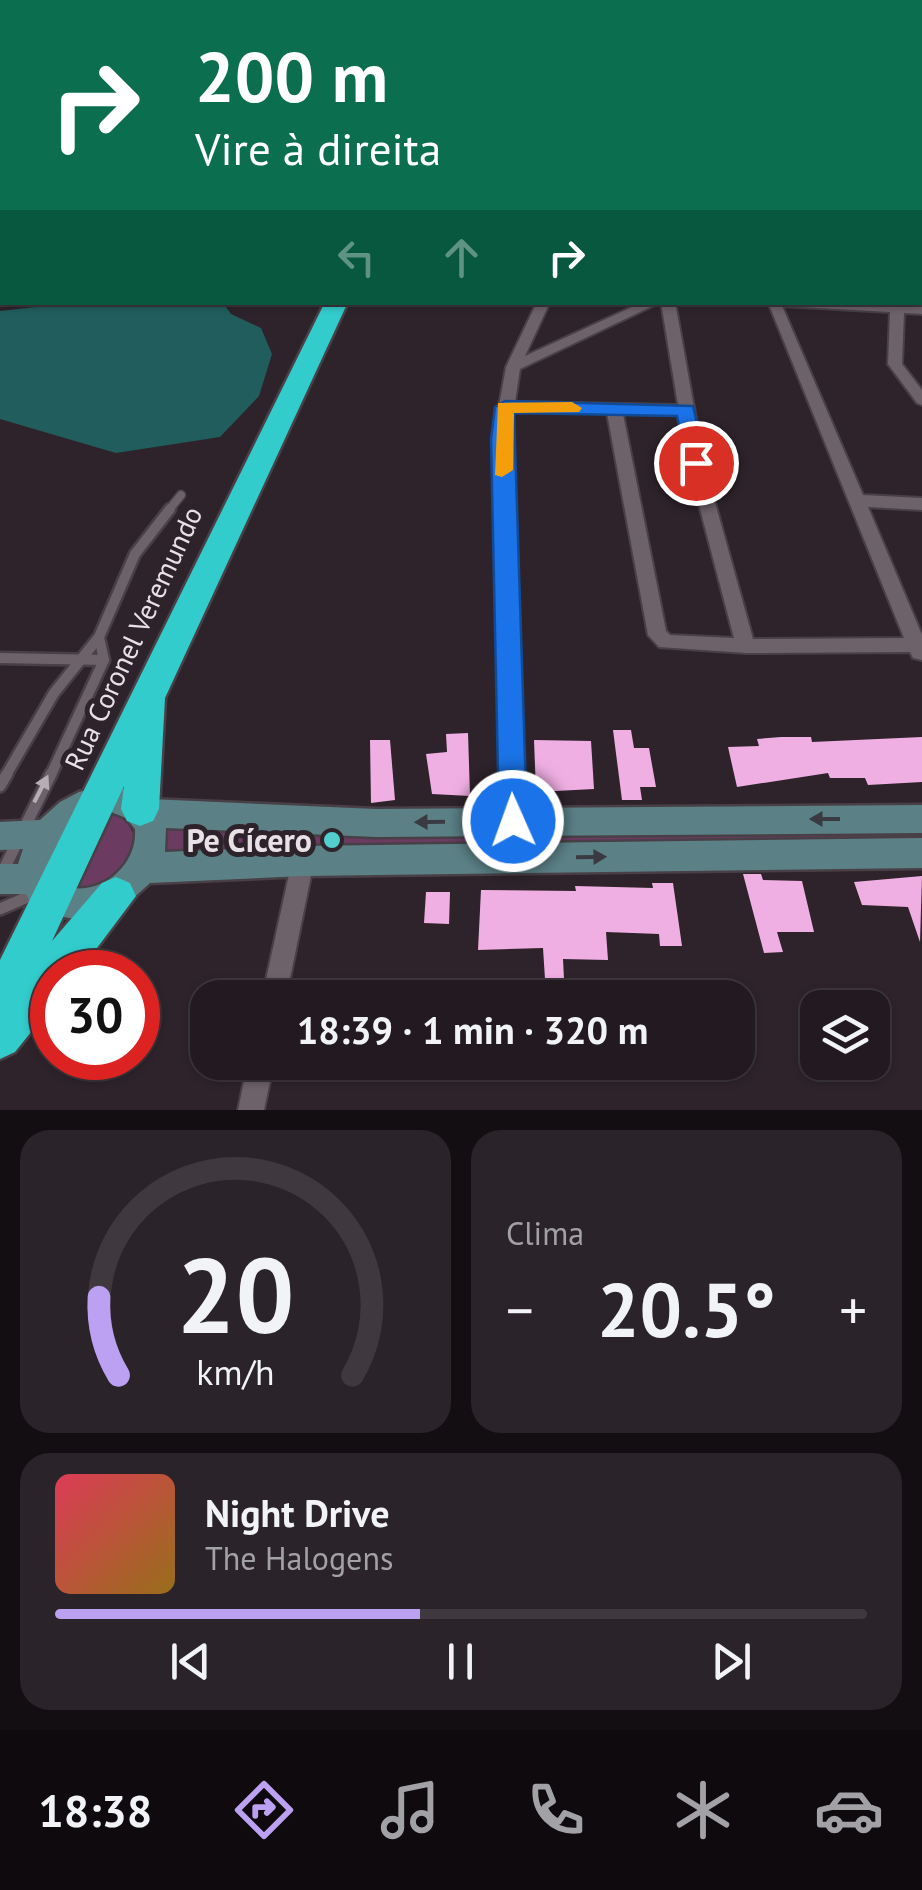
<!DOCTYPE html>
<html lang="pt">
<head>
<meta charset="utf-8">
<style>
  body { margin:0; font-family:"PT Sans",sans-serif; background:#2a2329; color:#f1f3f6; height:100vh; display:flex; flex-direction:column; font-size:38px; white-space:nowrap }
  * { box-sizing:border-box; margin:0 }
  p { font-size:32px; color:#a2a1a5 }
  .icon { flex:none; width:55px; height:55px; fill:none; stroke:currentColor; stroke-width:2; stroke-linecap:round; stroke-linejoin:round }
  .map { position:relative; height:1110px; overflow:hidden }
  .side { display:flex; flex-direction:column; gap:20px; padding:20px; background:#130e12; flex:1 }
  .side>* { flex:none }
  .banner { position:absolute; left:0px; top:0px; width:922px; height:305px; box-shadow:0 2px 8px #0004,0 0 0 2px #3f383e; background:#0b6e4f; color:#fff; overflow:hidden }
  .fabs { position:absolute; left:800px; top:990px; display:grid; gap:20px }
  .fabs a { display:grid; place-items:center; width:90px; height:90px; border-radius:20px; background:#221a20; box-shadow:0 2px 8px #0004,0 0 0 2px #3f383e; font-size:50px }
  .speed { position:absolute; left:30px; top:950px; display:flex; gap:20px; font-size:50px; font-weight:700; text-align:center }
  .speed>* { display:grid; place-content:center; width:130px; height:130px; border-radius:50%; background:#221a20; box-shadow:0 2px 8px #0004,0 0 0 2px #3f383e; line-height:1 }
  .speed .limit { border:15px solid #d22; background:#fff; color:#111 }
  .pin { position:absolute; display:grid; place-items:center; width:85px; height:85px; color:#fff; margin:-42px; border:5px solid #fff; border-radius:50%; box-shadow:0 2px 10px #0007 }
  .me { position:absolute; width:110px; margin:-55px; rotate:358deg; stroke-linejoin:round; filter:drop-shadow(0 0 8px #0008) }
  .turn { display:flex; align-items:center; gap:35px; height:210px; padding:0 30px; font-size:45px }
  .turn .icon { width:130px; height:130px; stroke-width:2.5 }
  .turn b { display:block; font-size:70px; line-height:85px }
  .lanes { display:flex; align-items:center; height:95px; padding:0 30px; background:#0003; justify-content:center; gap:50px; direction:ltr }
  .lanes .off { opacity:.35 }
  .big { font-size:75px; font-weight:700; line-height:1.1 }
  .side .widget { flex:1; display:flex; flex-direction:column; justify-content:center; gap:15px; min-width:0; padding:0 35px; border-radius:30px; background:#2a2329 }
  .side .dial { align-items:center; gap:0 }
  .dial svg { height:260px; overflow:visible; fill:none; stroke:#3f383e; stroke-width:7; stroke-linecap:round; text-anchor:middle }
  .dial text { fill:#f1f3f6; stroke:none }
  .song { display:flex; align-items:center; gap:30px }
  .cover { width:120px; height:120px; border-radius:15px; background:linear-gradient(135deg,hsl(350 70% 55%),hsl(40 70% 35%)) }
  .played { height:10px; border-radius:5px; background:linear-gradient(90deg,#bca0f2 45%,#3f383e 45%) }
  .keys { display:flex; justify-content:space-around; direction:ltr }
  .heat { display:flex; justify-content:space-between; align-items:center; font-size:55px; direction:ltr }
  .side .tiles { flex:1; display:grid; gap:20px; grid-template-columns:1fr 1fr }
  .widget:last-child { grid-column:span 2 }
  .trip { position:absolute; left:190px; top:980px; width:565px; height:100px; border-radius:30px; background:#221a20; box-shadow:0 2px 8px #0004,0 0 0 2px #3f383e; font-weight:700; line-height:100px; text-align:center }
  .dock { display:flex; height:160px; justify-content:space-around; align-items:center; background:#0e0a0d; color:#a2a1a5 }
  .dock .icon { width:70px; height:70px }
  .dock .current { color:#bca0f2 }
  .dock b { font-size:45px; color:#f1f3f6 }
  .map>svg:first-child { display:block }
</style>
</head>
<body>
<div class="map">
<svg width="922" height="1110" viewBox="0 0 922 1110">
  <rect width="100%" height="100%" fill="#2e232b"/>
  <g fill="#6b3b62">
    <path d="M104 814C128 815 133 829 138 850L116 885 66 892Z"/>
    <path d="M160 824 922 825V848L153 859Z"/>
  </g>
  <path fill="#215d5d" d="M71 303H223L231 314 261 328 272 354 259 396 220 437 116 453 0 419V311Z"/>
  <g fill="#f0afe3">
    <path d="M613 730H631L634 748H649L656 787H640L642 800H622Z"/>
    <path d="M468 733 470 796 432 794 426 754 447 752 446 734Z"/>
    <path d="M781 737H811L812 742 922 737V782L868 785 865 778H830L828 773 737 787 728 747 759 746 757 739Z"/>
    <path d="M370 740H390L395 800 371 803Z"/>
    <path d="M534 740 591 741 594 789 536 792Z"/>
    <path d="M743 874H761L763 880 802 881 814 932H777L783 952 764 953Z"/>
    <path d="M922 876 920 942 908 907 862 905 854 882Z"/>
    <path d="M652 883H673L682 946H660L659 934 606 932 608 960 563 959 564 979H545L543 948 478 950 481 890 576 891 575 886 653 888Z"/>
    <path d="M426 892H450L449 924 424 923Z"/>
  </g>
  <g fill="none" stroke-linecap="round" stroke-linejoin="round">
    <g stroke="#484046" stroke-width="11">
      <path id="lane-far2" d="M168 511 181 495"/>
    </g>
    <g stroke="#484046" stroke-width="15">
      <g id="lane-far1">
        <path d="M0 658 104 660"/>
        <path d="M5 777 54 693 99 637 135 554 170 509"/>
        <path d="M50 777 104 660 99 637"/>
      </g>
    </g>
    <g stroke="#484046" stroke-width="16">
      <g id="lane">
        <path d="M0 786 7 774"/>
        <path d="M0 877 51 774"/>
        <path d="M0 909 39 892"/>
      </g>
    </g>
    <g stroke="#484046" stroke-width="4">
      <g id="street">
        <path d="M24 0H34L32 2H23Z"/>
        <rect x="79" y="0" width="8" height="2"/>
        <path d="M166 0H265L261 2H170Z"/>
        <path d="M387 0H396V1L386 2Z"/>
        <path d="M498 0H571L573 2H502Z"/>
        <rect x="626" y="0" width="8" height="2"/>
        <rect x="724" y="0" width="8" height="2"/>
        <path d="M818 0H826L827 2H819Z"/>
        <path d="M855 0H865L863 2H854Z"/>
        <path d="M2 21V28L0 29V22Z"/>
        <rect x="920" y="33" width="2" height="6"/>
        <rect x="0" y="50" width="2" height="6"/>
        <path d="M922 62V70L920 71V63Z"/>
        <rect x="0" y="141" width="2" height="8"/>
        <rect x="920" y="153" width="2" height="7"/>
        <rect x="0" y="162" width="2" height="7"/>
        <path d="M2 222V231L0 232V223Z"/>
        <rect x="0" y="237" width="2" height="8"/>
        <rect x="920" y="263" width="2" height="8"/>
        <path d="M537 302H550L525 356 643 302H661L520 369 515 402 678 405 661 302H675L704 463 753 639 904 638 768 302 922 306V314L904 313 902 364 922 390V405L917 403 888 364 890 312 782 306 863 495 922 498V510L868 507 922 635V660L913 658 910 652 746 653 659 647 648 635 607 413 513 412 509 439 524 821 521 828 513 831 505 828 502 821 493 439 506 367ZM623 414 680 415 688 463 734 638 670 635 666 631Z"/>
        <path d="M303 851 311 854 314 861 286 998H262L292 861 295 854Z"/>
        <path d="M248 1062H274L264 1110H238Z"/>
      </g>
    </g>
    <g stroke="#484046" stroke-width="5">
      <g id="secondary">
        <rect x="920" y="237" width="2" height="11"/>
        <path d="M112 784 149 799 376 809 922 805V833L376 837 166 828 165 852 303 846 922 838V868L303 876 150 883 121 909 86 921 48 914 31 904 26 894H0V864H18L23 849 0 850V822L40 820 60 802 79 792ZM111 812 126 818 135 829C138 870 92 903 54 882 38 846 81 817 111 812Z"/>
      </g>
    </g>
    <g stroke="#484046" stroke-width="5">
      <path id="highway" d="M325 302H348L165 698 159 809 153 821 140 826 127 821 121 809 124 786 52 941 102 883 116 877 130 883 136 896 79 972H52V1006L15 1052 0 1059V960Z"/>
    </g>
    <use href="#lane-far2" stroke="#6d616a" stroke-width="8"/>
    <use href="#lane-far1" stroke="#6d616a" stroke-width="10"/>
    <use href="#lane" stroke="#6d616a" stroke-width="11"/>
    <use href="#street" fill="#6d616a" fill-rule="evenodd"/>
    <use href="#secondary" fill="#5b8187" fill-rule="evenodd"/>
    <use href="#highway" fill="#32cccc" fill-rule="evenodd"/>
  </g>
  <defs><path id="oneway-solid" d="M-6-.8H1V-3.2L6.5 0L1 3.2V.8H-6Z" transform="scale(2.5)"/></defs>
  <use fill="#b7aeb4" href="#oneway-solid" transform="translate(41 789) rotate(-63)"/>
  <g fill="#393a42">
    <use href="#oneway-solid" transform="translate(825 819) rotate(180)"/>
    <use href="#oneway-solid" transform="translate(430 822) rotate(179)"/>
    <use href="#oneway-solid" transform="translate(591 857) rotate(-1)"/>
  </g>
  <path fill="#1a73e8" stroke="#114b97" stroke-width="2.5" d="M505 401 693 406 706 463 696 470 686 463 677 416 514 413 527 821 523 830 513 834 503 830 499 821 491 439 495 407Z"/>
  <path fill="#f59e0b" d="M572 402 582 408 579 412 514 413 513 470 502 477 495 475 498 403Z"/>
  <circle fill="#52cdcd" stroke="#2e232b" stroke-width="4" cx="332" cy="840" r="10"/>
  <g text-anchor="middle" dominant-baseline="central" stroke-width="10" stroke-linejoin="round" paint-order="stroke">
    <g font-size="28" fill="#e8e1e6" stroke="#2e232b">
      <text transform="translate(133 638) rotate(-65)">Rua Coronel Veremundo</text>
    </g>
    <g font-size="32" font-weight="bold" fill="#e8e1e6" stroke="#2e232b" text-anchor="end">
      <text x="312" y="840">Pe Cícero</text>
    </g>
  </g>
</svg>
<div class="fabs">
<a><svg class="icon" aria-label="layers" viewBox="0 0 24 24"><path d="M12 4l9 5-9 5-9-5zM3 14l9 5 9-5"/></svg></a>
</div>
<div class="speed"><div class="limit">30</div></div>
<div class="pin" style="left:696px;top:463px;background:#d93025"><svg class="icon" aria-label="arrive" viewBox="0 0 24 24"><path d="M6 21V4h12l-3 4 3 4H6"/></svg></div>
<svg class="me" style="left:513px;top:821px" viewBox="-20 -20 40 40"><circle r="17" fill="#1a73e8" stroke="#fff" stroke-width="3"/><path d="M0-11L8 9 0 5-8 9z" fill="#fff"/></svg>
<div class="trip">18:39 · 1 min · 320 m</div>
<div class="banner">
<div class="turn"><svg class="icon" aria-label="right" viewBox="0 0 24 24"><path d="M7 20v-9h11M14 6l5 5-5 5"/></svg><div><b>200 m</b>Vire à direita</div></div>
<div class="lanes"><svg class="icon off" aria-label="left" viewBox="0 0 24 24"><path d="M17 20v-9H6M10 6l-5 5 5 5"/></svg><svg class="icon off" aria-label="ahead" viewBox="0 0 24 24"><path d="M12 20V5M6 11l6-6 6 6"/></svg><svg class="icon" aria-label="right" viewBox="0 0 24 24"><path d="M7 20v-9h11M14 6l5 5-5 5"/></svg></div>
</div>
</div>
<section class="side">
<div class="tiles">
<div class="widget dial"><svg viewBox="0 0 100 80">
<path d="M14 69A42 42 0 1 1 86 69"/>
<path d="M14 69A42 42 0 0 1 8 45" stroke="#bca0f2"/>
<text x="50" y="56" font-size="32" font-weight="700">20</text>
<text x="50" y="72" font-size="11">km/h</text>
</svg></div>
<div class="widget"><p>Clima</p>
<div class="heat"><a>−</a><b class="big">20.5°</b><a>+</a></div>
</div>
<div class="widget">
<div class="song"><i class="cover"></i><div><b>Night Drive</b><p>The Halogens</p></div></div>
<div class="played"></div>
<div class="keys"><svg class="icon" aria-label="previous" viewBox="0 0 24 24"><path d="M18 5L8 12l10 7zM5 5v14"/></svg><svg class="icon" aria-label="pause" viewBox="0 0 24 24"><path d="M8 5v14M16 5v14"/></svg><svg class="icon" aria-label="next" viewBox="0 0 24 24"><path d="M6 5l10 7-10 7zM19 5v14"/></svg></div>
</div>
</div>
</section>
<nav class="dock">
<b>18:38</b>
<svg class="icon current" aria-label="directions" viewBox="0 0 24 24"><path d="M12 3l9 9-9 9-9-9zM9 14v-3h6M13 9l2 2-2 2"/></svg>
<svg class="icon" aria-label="music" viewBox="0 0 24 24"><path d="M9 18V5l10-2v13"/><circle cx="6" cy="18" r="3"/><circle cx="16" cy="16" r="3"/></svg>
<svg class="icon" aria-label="phone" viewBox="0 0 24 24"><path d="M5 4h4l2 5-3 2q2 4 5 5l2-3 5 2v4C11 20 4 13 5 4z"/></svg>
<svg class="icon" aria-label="climate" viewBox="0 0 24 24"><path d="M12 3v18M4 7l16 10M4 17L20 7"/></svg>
<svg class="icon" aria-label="car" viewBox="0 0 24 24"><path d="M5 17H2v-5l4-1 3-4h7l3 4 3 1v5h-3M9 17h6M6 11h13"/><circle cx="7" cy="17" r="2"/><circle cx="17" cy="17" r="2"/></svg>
</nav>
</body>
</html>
